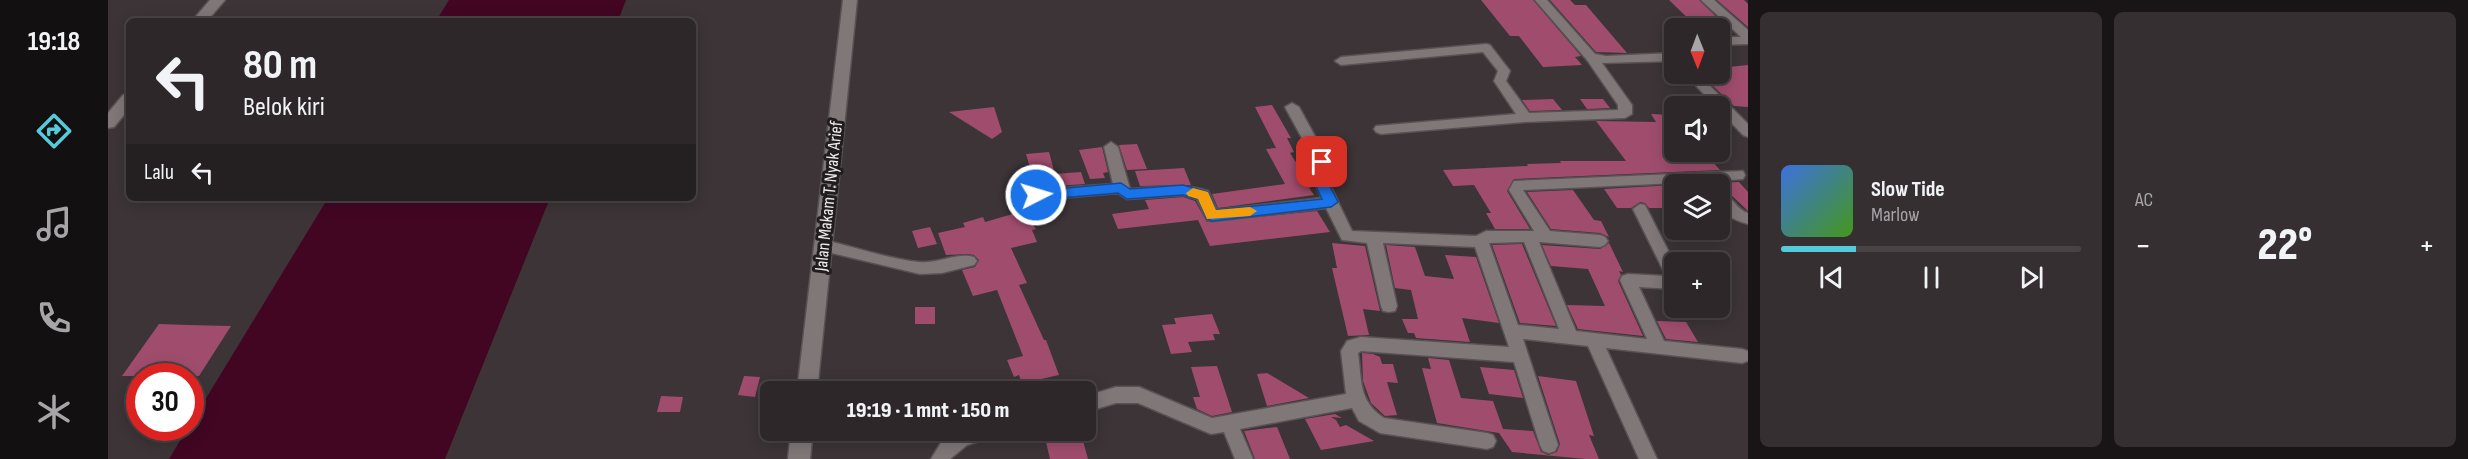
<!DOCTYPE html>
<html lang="id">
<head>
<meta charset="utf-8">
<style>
  body { margin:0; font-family:"Sofia Sans Condensed",sans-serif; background:#352f31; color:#f1f3f6; height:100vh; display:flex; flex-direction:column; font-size:22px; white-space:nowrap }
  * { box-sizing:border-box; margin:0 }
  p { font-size:20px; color:#a7a5a8 }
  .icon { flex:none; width:33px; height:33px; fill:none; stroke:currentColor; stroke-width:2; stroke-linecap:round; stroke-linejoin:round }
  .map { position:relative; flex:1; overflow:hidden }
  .panel { display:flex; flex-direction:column; gap:12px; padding:12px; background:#191517; width:720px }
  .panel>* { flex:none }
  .guide { position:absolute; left:18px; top:18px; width:570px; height:183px; border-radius:9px; box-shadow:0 3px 15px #0003,0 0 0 2px #484446; background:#2d2729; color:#f1f3f6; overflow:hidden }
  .needle { width:39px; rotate:179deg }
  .fabs { position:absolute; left:1556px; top:18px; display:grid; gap:12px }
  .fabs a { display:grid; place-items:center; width:66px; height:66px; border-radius:9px; background:#2d2729; box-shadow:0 3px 15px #0003,0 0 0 2px #484446; font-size:30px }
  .speed { position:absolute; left:18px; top:363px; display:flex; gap:12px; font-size:30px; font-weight:700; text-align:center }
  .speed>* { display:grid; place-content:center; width:78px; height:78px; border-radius:50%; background:#2d2729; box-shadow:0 3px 15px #0003,0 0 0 2px #484446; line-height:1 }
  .speed .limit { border:9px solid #d22; background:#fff; color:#111 }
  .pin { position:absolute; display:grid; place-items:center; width:51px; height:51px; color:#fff; margin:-26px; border-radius:12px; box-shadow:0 3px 9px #0006 }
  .me { position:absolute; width:66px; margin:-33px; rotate:85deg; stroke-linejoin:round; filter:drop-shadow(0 0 4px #0008) }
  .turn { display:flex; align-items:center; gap:21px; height:126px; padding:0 18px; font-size:27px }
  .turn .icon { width:78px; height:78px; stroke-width:2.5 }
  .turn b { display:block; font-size:42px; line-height:51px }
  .then { display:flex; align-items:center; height:57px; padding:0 18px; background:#0003; gap:12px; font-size:22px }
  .big { font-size:45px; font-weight:800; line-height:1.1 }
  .panel .widget { flex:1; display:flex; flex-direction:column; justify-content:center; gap:9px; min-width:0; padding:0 21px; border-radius:9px; background:#352f31 }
  .song { display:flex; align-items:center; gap:18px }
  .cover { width:72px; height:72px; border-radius:9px; background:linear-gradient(135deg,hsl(220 70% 55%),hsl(100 70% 35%)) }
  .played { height:6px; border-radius:3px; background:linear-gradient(90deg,#53cbdb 25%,#484446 25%) }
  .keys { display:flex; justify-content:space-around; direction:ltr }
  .heat { display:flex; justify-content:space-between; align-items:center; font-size:33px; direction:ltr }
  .panel .tiles { flex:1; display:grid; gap:12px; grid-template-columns:repeat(2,1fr) }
  .trip { position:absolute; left:652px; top:381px; width:336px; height:60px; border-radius:9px; background:#2d2729; box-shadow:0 3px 15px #0003,0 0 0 2px #484446; font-weight:800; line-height:60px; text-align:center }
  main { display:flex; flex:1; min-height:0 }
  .tabs { display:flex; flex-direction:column; width:108px; justify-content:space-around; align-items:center; background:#121010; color:#a7a5a8 }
  .tabs .icon { width:42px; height:42px }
  .tabs .selected { color:#53cbdb }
  .tabs b { font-size:27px; color:#f1f3f6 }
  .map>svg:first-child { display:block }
</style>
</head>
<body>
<main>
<nav class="tabs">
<b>19:18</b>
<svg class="icon selected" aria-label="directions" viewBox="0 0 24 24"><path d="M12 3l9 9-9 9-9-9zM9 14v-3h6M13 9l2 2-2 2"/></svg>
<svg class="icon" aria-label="music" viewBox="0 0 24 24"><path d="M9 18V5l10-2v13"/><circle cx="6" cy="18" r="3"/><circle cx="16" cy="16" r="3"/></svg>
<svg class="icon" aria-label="phone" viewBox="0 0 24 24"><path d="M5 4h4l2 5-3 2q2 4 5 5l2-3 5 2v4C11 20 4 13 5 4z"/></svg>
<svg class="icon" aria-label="climate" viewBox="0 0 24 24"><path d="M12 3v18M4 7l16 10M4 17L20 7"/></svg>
</nav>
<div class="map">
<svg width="1640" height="459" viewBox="0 0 1640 459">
  <rect width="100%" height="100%" fill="#3c3437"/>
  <g fill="#420623">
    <path d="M341 0H518L510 21H328Z"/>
    <path d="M220 198H442L337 459H61Z"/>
  </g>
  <g fill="#a04d6d">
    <path d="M1373 0H1425L1473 56 1467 57 1474 65 1435 67 1411 36H1402Z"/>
    <path d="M1442 0H1462L1467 5H1478L1519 53 1488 52Z"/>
    <path d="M1561 0H1591L1625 33H1611V28H1590Z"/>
    <path d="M1609 0H1636L1640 4V27Z"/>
    <path d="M1640 65V107L1626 106 1605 86H1613L1599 74H1611V68Z"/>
    <path d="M1445 99 1454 110 1422 111 1414 100Z"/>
    <path d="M1472 99H1495L1502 108 1479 109Z"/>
    <path d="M1164 105 1183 138H1179L1186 152 1182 153 1204 187 1201 188 1206 195 1110 208 1104 194 1177 184 1158 149 1168 148 1147 107Z"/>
    <path d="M886 107 894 132 884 139 841 112Z"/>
    <path d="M1543 114 1566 115V152H1596L1612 170 1406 179 1399 191 1422 229H1387L1378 213H1383L1366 185 1345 186 1335 170 1420 166 1419 164 1453 163 1452 161H1518L1488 121 1548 122Z"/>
    <path d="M1029 144 1039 169 1019 170 1011 145Z"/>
    <path d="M994 147 1000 172 995 173 997 178 982 179 971 150Z"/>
    <path d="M941 152 947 174 973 172 977 184 934 187 933 184 927 185 918 154Z"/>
    <path d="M1076 168 1083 185 1032 186 1027 171Z"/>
    <path d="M1631 182 1640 192V211L1621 193 1611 188V183Z"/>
    <path d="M1566 185V208H1541L1537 203 1532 202 1523 208H1509L1496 189Z"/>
    <path d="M1465 190 1486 220 1493 221 1501 237 1492 233 1443 229 1419 192Z"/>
    <path d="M1075 197 1087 201 1099 222 1209 211 1222 232 1102 246 1090 220 1010 229 1004 214 1041 209 1037 200Z"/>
    <path d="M915 211 928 229 924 230 929 242 903 248 919 283 911 285 936 340H938L951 375 924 381 923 379 913 381 911 375 906 377 899 360 915 356 889 290 865 296 854 270 867 267 871 260 866 255 860 254 838 255 830 233 857 227 855 223 875 217 877 222Z"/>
    <path d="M822 227 829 244 810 248 804 231Z"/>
    <path d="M1224 243 1257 246 1272 311 1255 309 1261 335 1240 336 1224 268H1229Z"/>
    <path d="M1501 243 1515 272 1511 271 1513 275 1510 281 1535 336 1470 329 1459 305 1497 306 1480 269 1443 266 1434 245 1492 249Z"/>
    <path d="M1414 244 1448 326 1412 323 1384 245Z"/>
    <path d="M1278 245 1307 247 1317 276 1346 279 1337 255 1368 257 1391 323 1354 318 1362 342 1308 338 1306 333H1300L1294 319H1310L1303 290 1287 288Z"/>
    <rect x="807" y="307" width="20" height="17"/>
    <path d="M1104 314 1112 334H1105L1107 340 1080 342 1084 352 1063 354 1054 325 1068 324 1066 318Z"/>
    <path d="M1549 321 1578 322 1590 342 1558 339Z"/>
    <path d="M51 324 80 325 123 326 91 376H14Z"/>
    <path d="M1254 353 1265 354 1272 357 1274 364H1285L1290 383 1279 382 1289 415 1277 416 1263 403 1255 381Z"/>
    <path d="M1320 358 1341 360 1353 398 1385 401 1395 429 1425 431 1433 452 1440 455 1449 452 1452 444 1430 376 1468 381 1486 436 1481 435 1491 459H1478L1404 452 1391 433 1329 423 1314 368 1323 369Z"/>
    <path d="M1109 366 1124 412 1104 416 1089 409 1085 397H1092L1083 367Z"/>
    <path d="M1372 367 1406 370 1415 398 1381 394Z"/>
    <path d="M1159 373 1201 398 1159 406 1149 374Z"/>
    <path d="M636 376 652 377 647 397 630 395Z"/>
    <path d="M553 396 575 397 572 412H549Z"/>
    <path d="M1227 414 1234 418 1223 417 1228 420 1232 427 1238 425 1266 441 1213 450 1197 419Z"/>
    <path d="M1169 427 1182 459H1147L1136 431Z"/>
    <path d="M974 437 980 459H942L938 442Z"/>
  </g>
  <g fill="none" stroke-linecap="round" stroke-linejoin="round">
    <g stroke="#585254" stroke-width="3">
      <g id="street">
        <path d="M1427 0H1439L1487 54 1498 56 1566 53V61L1494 63 1524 105V114L1517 118 1417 122 1273 134 1268 132 1266 129 1268 126 1408 114 1386 81 1390 71 1375 52 1233 65 1227 61 1233 57 1378 44 1382 45 1402 71 1398 81 1421 113 1510 110V105L1479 60Z"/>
        <path d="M1593 0H1606L1640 30V44L1611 45V37H1633Z"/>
        <path d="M1577 74H1590L1640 124V137L1635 135 1611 110V106H1607Z"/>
        <path d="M1184 103 1191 107 1221 162 1217 175 1244 231 1368 236 1378 231H1426L1401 190 1406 181 1635 171 1637 175 1635 179 1608 181 1609 184H1594L1592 182 1415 190 1442 231 1492 235 1497 237 1500 241 1497 245 1492 247 1431 242 1468 331 1539 339 1512 280 1514 276 1520 274 1558 276 1525 209 1532 204 1537 205 1566 262V289L1531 287 1556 341 1634 349 1640 351V361L1634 363 1498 348 1549 459H1531L1480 346 1415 339 1450 445 1447 451 1441 453 1435 451 1432 445 1406 362 1253 351 1250 353C1254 380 1250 401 1276 418L1379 433 1385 435 1388 441 1385 447 1379 449 1272 433 1251 421 1244 408 1132 429 1145 459H1127L1116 432 1103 434 1030 403H1008L978 412V396L1008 387H1031L1104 418 1238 394 1233 351 1239 341 1253 337 1401 347 1367 247 1275 243 1289 306 1287 311 1281 312 1275 311 1273 306 1259 243 1234 240 1218 208 1104 221 1099 220 1089 199 1075 195 1019 199 1010 193 928 200 921 195 928 190 1005 184 996 147 1003 142 1010 147 1022 189C1050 187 1074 183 1100 191L1109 210 1214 198 1203 175 1207 162 1177 107ZM1416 242 1451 329 1410 325 1381 243Z"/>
        <path d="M1611 190C1624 194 1627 209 1640 213V224C1619 218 1611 212 1611 190Z"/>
        <path d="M716 240C747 247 780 259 811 262 829 264 850 252 866 257L869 261 866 265 834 273 812 274 711 250 708 246 711 242Z"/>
        <path d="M854 430H890L887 436 859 445 842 459H823L834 441Z"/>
      </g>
    </g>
    <g stroke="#585254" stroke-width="3">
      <g id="secondary">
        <path d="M102 0H117L99 21H84Z"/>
        <path d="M735 0H749L709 392H689Z"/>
        <path d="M21 94V109L6 127 0 128V113L15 95Z"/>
        <path d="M683 430H705L702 459H680Z"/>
      </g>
    </g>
    <use href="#street" fill="#807779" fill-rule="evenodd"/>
    <use href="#secondary" fill="#807779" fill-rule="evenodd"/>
  </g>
  <path fill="#1a73e8" stroke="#114b97" stroke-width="1.5" d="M1214 157 1220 162 1216 175 1230 202 1223 207 1104 221 1099 219 1090 199 1075 195 1019 199 1010 193 928 200 921 195 928 191 1013 183 1022 189 1075 185 1100 192 1108 210 1214 199 1203 175 1209 159Z"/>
  <path fill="#f59e0b" d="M1085 188 1100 192 1108 210 1142 207 1149 211 1142 216 1099 219 1090 199 1080 196 1078 193Z"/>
  <g text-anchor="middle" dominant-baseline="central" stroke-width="6" stroke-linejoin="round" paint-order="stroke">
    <g font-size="18" fill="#f0ebed" stroke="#211d1e">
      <text transform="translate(721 196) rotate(-84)">Jalan Makam T. Nyak Arief</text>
    </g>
  </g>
</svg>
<div class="fabs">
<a><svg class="needle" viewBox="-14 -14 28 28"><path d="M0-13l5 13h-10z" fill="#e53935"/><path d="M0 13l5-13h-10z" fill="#a7a5a8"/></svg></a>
<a><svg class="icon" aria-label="sound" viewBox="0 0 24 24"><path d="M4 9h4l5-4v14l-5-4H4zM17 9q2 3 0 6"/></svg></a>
<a><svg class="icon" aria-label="layers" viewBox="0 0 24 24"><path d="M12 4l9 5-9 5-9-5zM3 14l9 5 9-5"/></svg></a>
<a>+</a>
</div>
<div class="speed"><div class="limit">30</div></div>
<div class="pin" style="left:1214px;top:162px;background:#d93025"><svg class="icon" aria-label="arrive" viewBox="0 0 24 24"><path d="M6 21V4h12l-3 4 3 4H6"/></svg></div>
<svg class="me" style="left:928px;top:195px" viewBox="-20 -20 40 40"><circle r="17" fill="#1a73e8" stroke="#fff" stroke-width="3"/><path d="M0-11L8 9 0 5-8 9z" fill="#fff"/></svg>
<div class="trip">19:19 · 1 mnt · 150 m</div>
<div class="guide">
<div class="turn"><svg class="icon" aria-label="left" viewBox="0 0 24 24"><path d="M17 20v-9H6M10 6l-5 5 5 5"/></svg><div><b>80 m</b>Belok kiri</div></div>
<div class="then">Lalu<svg class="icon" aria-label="left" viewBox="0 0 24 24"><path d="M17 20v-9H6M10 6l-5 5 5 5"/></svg></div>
</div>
</div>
<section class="panel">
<div class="tiles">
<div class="widget">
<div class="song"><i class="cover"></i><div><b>Slow Tide</b><p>Marlow</p></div></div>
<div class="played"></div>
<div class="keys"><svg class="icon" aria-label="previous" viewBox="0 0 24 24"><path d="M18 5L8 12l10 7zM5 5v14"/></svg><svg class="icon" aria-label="pause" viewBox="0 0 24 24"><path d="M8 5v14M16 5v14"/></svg><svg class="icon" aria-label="next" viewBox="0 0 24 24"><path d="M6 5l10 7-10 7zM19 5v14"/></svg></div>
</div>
<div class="widget"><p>AC</p>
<div class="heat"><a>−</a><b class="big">22°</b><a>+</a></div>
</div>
</div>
</section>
</main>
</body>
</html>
